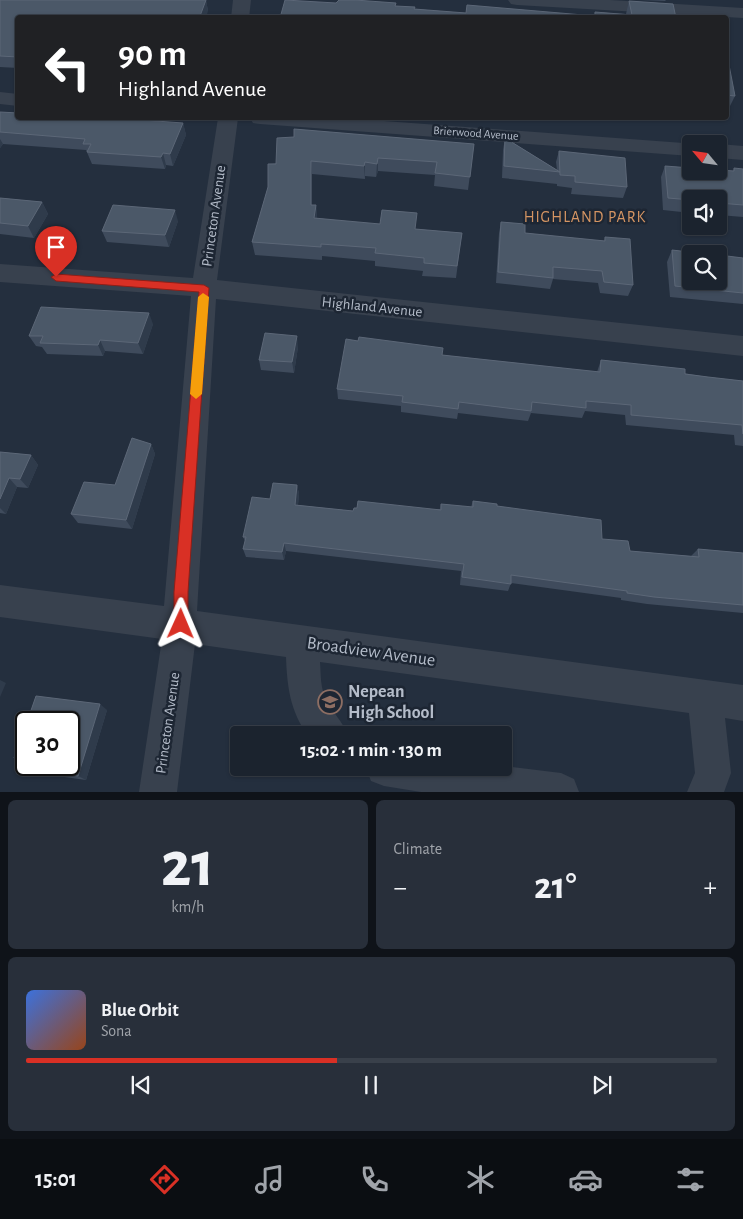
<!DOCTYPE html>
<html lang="en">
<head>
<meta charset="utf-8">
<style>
  body { margin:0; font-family:"Alegreya Sans",sans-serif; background:#282f3a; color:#f1f3f6; height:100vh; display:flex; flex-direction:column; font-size:19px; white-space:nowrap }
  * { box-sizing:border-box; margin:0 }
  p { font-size:16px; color:#a0a4aa }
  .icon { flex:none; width:28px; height:28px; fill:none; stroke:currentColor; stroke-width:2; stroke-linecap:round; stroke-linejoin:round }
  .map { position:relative; height:792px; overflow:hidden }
  .drawer { display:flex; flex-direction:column; gap:8px; padding:8px; background:#0f1319; flex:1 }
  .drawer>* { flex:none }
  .guide { position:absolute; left:15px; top:15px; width:714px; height:105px; border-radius:5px; box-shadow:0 1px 4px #0004,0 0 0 1px #39404a; background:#202124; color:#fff; overflow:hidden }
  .needle { width:32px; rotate:299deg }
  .buttons { position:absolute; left:682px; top:135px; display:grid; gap:10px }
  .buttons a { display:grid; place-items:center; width:45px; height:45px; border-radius:5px; background:#1b232e; box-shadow:0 1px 4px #0004,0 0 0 1px #39404a; font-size:25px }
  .speed { position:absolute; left:15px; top:711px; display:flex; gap:10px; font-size:25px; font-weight:700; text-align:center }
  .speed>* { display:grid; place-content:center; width:65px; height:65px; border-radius:50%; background:#1b232e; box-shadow:0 1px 4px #0004,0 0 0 1px #39404a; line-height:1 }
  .speed .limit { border:2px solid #111; border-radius:8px; background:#fff; color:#111 }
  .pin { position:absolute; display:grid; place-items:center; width:42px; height:42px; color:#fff; margin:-51px -21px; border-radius:50% 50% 50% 0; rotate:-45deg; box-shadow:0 0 5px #0007 }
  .pin .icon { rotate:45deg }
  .me { position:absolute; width:55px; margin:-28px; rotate:1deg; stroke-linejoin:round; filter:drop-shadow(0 0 4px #0008) }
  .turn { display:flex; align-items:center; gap:18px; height:105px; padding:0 20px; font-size:22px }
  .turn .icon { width:65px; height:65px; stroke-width:2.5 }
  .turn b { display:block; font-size:35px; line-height:42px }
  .big { font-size:38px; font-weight:700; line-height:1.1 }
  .drawer .widget { flex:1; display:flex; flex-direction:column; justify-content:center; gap:8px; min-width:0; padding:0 18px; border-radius:8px; background:#282f3a }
  .drawer .dial { align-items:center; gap:0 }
  .dial b { font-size:65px; line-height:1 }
  .song { display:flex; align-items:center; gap:15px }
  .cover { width:60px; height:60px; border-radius:8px; background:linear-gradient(135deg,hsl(220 70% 55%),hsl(20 70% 35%)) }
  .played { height:5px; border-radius:2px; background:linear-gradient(90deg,#d93025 45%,#39404a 45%) }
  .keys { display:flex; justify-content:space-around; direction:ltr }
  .heat { display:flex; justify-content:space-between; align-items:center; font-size:28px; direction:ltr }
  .drawer .tiles { flex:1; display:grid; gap:8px; grid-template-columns:1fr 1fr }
  .widget:last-child { grid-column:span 2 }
  .trip { position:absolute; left:230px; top:726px; width:282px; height:50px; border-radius:5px; background:#1b232e; box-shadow:0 1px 4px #0004,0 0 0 1px #39404a; font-weight:700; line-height:50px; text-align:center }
  .dock { display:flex; height:80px; justify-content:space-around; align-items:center; background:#0b0e12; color:#a0a4aa }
  .dock .icon { width:35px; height:35px }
  .dock .selected { color:#d93025 }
  .dock b { font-size:22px; color:#f1f3f6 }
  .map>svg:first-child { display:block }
</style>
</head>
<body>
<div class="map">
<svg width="743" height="792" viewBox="0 0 743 792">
  <rect width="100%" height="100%" fill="#242f3e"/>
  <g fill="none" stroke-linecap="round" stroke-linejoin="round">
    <g fill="#38414e" fill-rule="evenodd">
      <path d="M233 0H251L249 18H231Z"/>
      <path d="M508 0H610L743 8V18L517 5 511 4Z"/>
      <path d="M0 92 18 94V106L0 104Z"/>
      <path d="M218 118H238L217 280 743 336V356L216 299 197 611 743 685V721L725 718 731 773 724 792H687L695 773 689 713 320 662C321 675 320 689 327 701 333 713 343 722 348 735H308C290 712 287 685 286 657L195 644 177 792H139L162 639 0 617V585L164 606 191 296 0 282V264L193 278Z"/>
      <path d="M250 118H343L697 144H691V156L260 124 253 123Z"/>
      <path d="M719 144 743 146V160L719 158Z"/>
      <path d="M504 766 561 773 574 779 579 792H421L384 786 371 781 366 768H504Z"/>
    </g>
  </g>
  <g fill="#3f4b5c">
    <path d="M0 0H206L208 11 18 18V68L0 67Z"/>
    <path d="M641 0H666L665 1Z"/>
    <path d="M629 1 676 18H280L336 3 396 6 415 9 466 13 594 16 595 12 626 14Z"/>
    <path d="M726 64 735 96 729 108H726Z"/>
    <path d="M0 112 105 120 183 123 186 135 173 166 166 165 165 169 92 164 86 150 3 144 0 148Z"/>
    <path d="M505 138 557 170 556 162 559 151 627 187 623 198 571 194 572 188 557 186V184L502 178 503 150Z"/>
    <path d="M474 144 468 190 434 186 435 175 378 171 376 177 365 176V179L312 174V205H316L317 218 416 229 462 233 456 278 422 276 423 271 375 266V261L322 256V260L255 255 252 242 268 187V164Z"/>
    <path d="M665 166 733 171 734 168 743 169V217L719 215V199H691V213L663 210 661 177Z"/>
    <path d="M0 198 42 202 48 214 34 238 0 234Z"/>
    <path d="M178 221 169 247 107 242 102 231Z"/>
    <path d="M501 222 525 233 604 241 605 237 633 285 628 296 600 293 598 283 553 279 550 289 496 283 499 233Z"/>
    <path d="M672 250 743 258V304L670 297 667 262Z"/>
    <path d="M153 324 143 354 105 351 103 356 47 354 42 347 36 346 29 336Z"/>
    <path d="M298 347 294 373 261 370 259 360Z"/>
    <path d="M442 355 597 372 601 360 708 377 743 381V446L735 445 734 435 626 425 625 415 585 411 582 418 531 413 528 421 458 413 457 419 401 412V406L338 399 337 389Z"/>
    <path d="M151 444 155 454 132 529 78 523 71 514 115 485Z"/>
    <path d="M0 452 31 455 38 465 28 488 17 487 6 514 0 513Z"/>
    <path d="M297 485 299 494 298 505 353 511 440 509 441 504 471 507 473 501 497 506 602 539 630 551 691 556 698 549 743 553V613L647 604 621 600V598L511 583 508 591 460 585 461 571 286 551 284 560 246 557 243 549 245 541 243 537 270 499Z"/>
    <path d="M107 710 86 780 50 775 41 772Z"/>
    <path d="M26 724V762L14 758Z"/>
  </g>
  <g fill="#2f3b4b">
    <path d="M206 0 208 11 206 18 200 16Z"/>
    <path d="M183 123 186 135 173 166 170 154Z"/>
    <path d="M0 139 3 144 0 148Z"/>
    <path d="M163 153 166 165 165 169 161 157Z"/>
    <path d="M378 158V171L376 177 377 164Z"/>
    <path d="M311 161 312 174V218L311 205Z"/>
    <path d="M365 162V179L364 166Z"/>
    <path d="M42 202 48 214 34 238 28 226Z"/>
    <path d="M316 205 317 218H314Z"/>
    <path d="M175 210 178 221 169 247 165 235Z"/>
    <path d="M149 313 153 324 143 354 138 343Z"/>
    <path d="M297 336 298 347 294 373 292 362Z"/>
    <path d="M100 340 105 351 103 356 98 345Z"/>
    <path d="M151 444 155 454 132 529 126 520Z"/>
    <path d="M31 455 38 465 28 488 20 479Z"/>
    <path d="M9 478 17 487 6 514 0 508V499Z"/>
    <path d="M297 485 299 494 297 513 295 505Z"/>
    <path d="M284 543 286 551 284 560 282 552Z"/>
    <path d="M0 680 6 683 0 697Z"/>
    <path d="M100 704 107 710 86 780 78 776Z"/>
  </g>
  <g fill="#4b5868" stroke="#5c6777">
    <path d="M0 0H206L200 16H210L209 18H18V57L0 56Z"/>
    <path d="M285 0 336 3 339 0H355L396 3 395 6 415 7 414 9 466 13 467 5 595 16V12L632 15 629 1 673 4 676 18H280Z"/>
    <path d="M726 64 729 65 735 96 726 95Z"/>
    <path d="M0 112 18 113V118H76L105 120 106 118H116L183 123 170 154 163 153 161 157 87 152 91 144H83L85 139 0 132Z"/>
    <path d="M294 129 474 144 470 177 435 173 437 162 378 158 377 164 365 162 364 166 311 161V205H316L314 218 380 224 382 210 417 213 415 229 462 233 457 266 424 263V258L375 253 376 248 321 244V247L252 242 268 187V164H276L277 138 294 137Z"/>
    <path d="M505 138 560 172 504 166Z"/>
    <path d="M559 151 625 158 627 187 575 182V176L560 175Z"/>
    <path d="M665 166 691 168V171H719V170L734 171V168L743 169V205L719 203V199H691V200L668 198Z"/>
    <path d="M0 198 42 202 28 226 0 223Z"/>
    <path d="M113 205 175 210 165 235 102 231Z"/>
    <path d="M501 222 525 224V233L605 241V237L630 239 633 285 604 282 602 271 553 267V278L498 272Z"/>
    <path d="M672 250 706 254H691V281H719V255L743 258V293L675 286Z"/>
    <path d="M41 307 149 313 138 343 100 340 98 345 40 343 43 336H29Z"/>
    <path d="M265 333 297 336 292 362 259 360Z"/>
    <path d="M359 337 443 348 442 355 600 372 601 360 685 369V374L708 377 743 381V434L742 425 631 415V405L586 401V408L532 402 531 411 459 402 458 409 402 402 403 396 337 389 346 339 358 341Z"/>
    <path d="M132 438 151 444 126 520 71 514 84 482 115 485Z"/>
    <path d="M0 452 31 455 20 479 9 478 0 499Z"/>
    <path d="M273 483 297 485 295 505 353 511 354 508H357L358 501 441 510V504L473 507V501L497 504V506L601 520 602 539 628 541 630 551 699 557 698 549 743 553V605L654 597 627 593V591L511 575V584L462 577 464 564 284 543 282 552 243 549 246 537H243L252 497 270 499Z"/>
    <path d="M36 696 100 704 78 776 41 772 43 765H69V722H27Z"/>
    <path d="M26 724V760L14 758Z"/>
  </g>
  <path fill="#d93025" stroke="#8d1f18" d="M56 274 204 285 209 288 188 592V624L186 629 181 631 176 629 174 624V592L199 292 56 281 51 277Z"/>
  <path fill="#f59e0b" d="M203 293 209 297 202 394 196 399 190 394 198 297Z"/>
  <defs>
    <g id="school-ring" transform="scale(1.25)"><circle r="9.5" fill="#1d2633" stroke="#8d6e63" stroke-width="1.5"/><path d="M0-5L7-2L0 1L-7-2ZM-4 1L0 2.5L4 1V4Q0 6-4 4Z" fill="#8d6e63"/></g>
  </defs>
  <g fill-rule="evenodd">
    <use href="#school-ring" x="330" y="702"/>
  </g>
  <g text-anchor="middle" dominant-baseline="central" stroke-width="5" stroke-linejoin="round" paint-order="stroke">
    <g font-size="12" fill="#b4bcc9" stroke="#1d2633">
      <text transform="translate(476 133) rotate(4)">Brierwood Avenue</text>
    </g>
    <g font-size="15" fill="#b4bcc9" stroke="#1d2633">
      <text transform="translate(214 216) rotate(-82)">Princeton Avenue</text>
      <text transform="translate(372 307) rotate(6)">Highland Avenue</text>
      <text transform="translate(168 723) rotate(-82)">Princeton Avenue</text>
    </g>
    <g font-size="16" letter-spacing="1" fill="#d59563" stroke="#1d2633">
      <text x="585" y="217">HIGHLAND PARK</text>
    </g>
    <g font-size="18" fill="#b4bcc9" stroke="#1d2633">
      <text transform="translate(371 652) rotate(8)">Broadview Avenue</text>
    </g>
    <g font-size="18" font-weight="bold" fill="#b4bcc9" stroke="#1d2633" text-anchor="start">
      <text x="348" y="692">Nepean<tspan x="348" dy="21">High School</tspan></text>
    </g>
  </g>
</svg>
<div class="buttons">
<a><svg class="needle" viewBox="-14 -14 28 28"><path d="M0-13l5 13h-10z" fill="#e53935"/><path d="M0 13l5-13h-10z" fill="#a0a4aa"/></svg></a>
<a><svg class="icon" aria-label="sound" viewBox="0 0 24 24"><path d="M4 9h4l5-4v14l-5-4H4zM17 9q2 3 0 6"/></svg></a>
<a><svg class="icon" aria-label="search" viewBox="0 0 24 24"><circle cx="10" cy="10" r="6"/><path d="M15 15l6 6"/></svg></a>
</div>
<div class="speed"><div class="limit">30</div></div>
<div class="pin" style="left:56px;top:277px;background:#d93025"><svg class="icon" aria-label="arrive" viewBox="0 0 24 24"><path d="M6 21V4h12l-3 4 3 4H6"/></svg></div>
<svg class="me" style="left:181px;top:624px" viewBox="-20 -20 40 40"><path d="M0-17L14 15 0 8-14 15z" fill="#d93025" stroke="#fff" stroke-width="4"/></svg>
<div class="trip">15:02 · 1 min · 130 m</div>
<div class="guide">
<div class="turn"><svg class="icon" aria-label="left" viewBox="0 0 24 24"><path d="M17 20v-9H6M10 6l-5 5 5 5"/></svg><div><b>90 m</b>Highland Avenue</div></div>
</div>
</div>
<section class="drawer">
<div class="tiles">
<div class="widget dial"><b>21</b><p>km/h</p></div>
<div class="widget"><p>Climate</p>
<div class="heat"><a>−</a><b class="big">21°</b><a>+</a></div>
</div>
<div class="widget">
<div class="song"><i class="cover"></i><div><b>Blue Orbit</b><p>Sona</p></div></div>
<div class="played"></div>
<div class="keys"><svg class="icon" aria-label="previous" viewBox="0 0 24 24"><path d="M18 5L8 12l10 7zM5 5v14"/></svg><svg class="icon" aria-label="pause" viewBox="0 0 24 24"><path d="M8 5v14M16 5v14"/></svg><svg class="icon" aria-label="next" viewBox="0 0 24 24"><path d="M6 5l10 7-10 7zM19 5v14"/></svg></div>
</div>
</div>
</section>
<nav class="dock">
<b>15:01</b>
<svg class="icon selected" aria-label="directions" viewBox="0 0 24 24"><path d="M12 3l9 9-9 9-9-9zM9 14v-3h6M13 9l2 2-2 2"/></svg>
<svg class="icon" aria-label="music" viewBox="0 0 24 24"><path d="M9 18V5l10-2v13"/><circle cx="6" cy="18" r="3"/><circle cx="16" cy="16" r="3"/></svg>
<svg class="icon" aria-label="phone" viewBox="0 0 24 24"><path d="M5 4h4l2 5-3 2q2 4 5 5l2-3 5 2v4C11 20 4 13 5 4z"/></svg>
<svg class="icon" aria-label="climate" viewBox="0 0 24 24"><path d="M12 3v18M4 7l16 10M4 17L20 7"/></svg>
<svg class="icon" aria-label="car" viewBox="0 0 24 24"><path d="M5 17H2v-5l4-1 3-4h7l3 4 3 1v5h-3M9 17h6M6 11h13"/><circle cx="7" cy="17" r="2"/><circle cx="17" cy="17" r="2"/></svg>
<svg class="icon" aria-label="filters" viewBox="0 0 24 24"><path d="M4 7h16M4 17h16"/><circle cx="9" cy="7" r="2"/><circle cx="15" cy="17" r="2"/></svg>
</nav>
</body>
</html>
